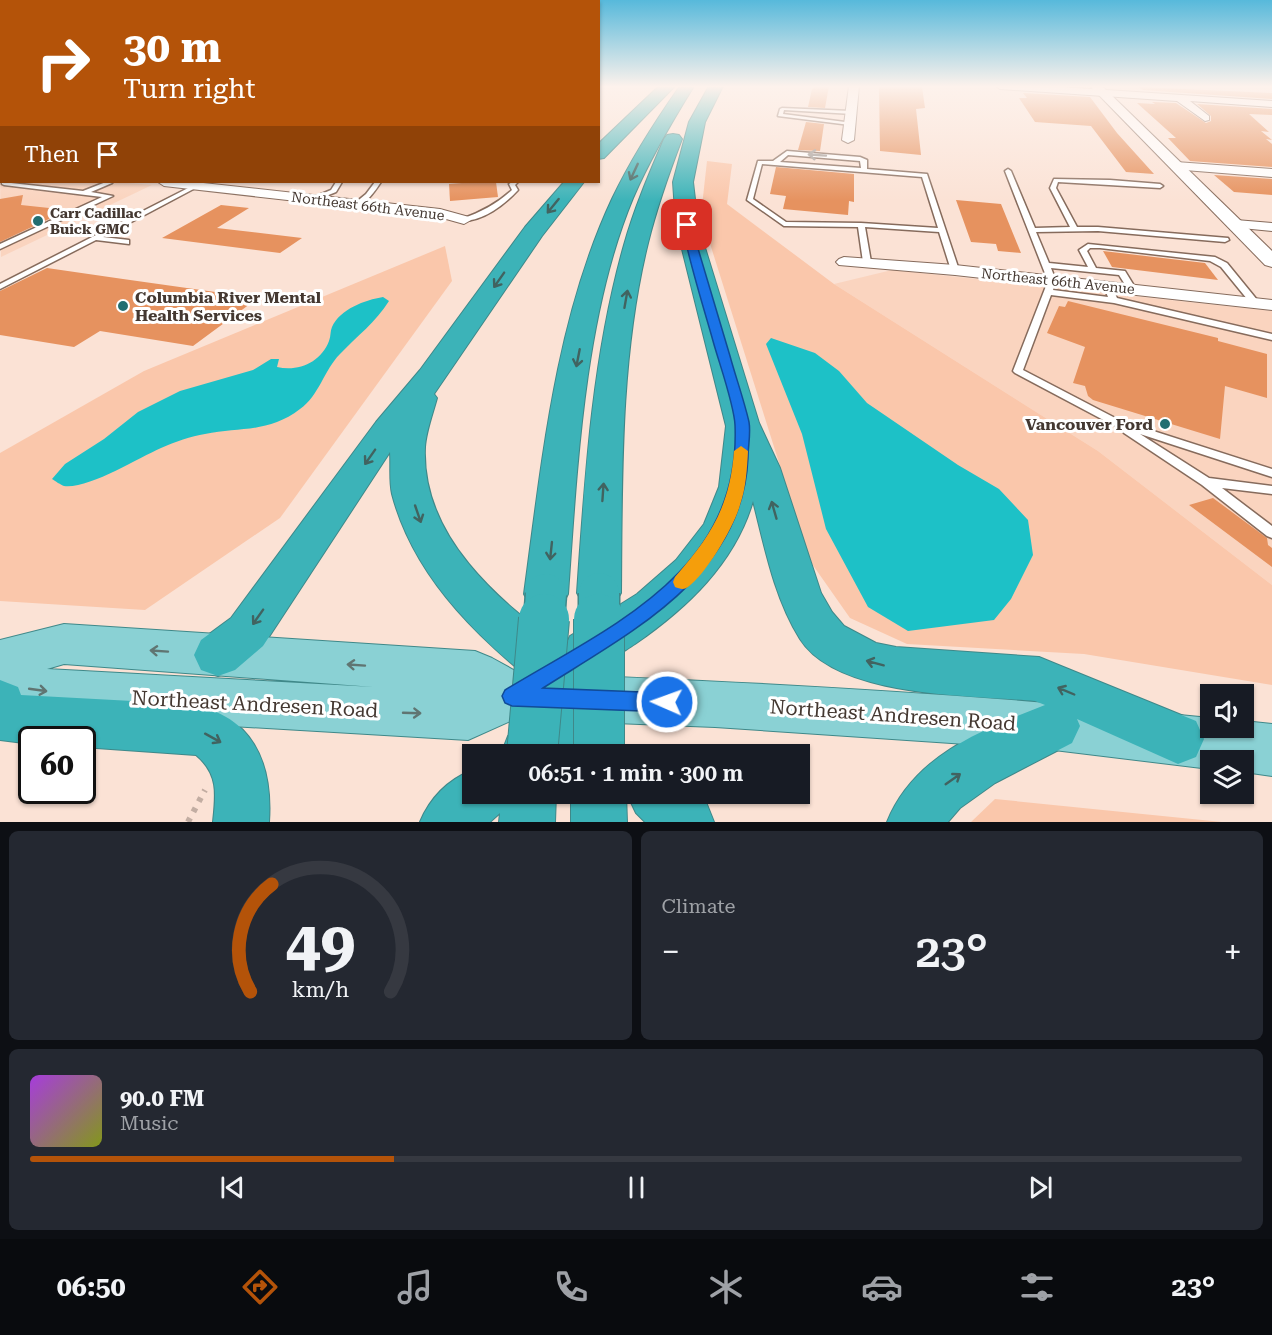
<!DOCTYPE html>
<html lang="en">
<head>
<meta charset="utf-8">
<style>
  body { margin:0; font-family:"Roboto Serif",serif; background:#242831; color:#f1f3f6; height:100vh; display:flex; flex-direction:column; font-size:22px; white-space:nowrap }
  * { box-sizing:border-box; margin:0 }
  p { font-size:20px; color:#9ea1a6 }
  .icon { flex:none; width:33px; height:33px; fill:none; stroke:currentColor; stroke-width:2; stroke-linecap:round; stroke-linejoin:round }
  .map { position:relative; height:822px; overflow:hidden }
  .drawer { display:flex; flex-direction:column; gap:9px; padding:9px; background:#0d0f14; flex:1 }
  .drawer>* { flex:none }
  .banner { position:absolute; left:0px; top:0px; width:600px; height:183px; box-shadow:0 2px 4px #0004; background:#b45309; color:#fff; overflow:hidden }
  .fabs { position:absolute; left:1200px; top:684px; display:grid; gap:12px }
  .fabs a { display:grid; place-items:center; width:54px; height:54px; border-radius:0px; background:#171b24; box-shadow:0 2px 4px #0004; font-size:30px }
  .speed { position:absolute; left:18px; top:726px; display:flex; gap:12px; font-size:30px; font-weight:700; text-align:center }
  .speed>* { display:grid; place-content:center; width:78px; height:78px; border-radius:50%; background:#171b24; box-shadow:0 2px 4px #0004; line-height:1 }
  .speed .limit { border:3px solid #111; border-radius:9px; background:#fff; color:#111 }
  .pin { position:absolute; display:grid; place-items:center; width:51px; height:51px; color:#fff; margin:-26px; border-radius:12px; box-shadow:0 3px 9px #0006 }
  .me { position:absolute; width:66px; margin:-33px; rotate:272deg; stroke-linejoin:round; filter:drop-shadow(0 0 4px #0008) }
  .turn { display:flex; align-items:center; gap:21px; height:126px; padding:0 24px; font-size:27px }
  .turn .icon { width:78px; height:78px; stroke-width:2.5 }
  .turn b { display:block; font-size:42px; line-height:51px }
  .then { display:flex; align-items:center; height:57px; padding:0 24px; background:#0003; gap:12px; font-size:22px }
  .big { font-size:45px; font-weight:600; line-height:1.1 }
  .drawer .tile { flex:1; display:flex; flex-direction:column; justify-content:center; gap:9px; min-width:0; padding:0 21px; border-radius:9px; background:#242831 }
  .drawer .dial { align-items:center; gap:0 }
  .dial svg { height:156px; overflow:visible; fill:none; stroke:#363941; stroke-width:7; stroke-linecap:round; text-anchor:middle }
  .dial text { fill:#f1f3f6; stroke:none }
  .song { display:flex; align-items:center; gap:18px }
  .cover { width:72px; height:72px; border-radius:9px; background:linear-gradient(135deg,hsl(280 70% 55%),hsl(70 70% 35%)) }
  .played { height:6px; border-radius:3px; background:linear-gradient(90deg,#b45309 30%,#363941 30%) }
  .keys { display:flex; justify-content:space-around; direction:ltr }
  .heat { display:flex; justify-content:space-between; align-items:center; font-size:33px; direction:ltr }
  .drawer .tiles { flex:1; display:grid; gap:9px; grid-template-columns:1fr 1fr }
  .tile:last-child { grid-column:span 2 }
  .trip { position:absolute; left:462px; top:744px; width:348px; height:60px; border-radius:0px; background:#171b24; box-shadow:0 2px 4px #0004; font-weight:600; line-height:60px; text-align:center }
  .menu { display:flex; height:96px; justify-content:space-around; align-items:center; background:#090b0e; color:#9ea1a6 }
  .menu .icon { width:42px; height:42px }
  .menu .current { color:#b45309 }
  .menu b { font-size:27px; color:#f1f3f6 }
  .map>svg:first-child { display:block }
</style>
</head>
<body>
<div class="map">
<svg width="1272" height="822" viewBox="0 0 1272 822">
  <rect width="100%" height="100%" fill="#fbe2d5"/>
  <g fill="#fad4bf">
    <path d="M0 164 2 182H115L152 185 1 257Z"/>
    <path d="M892 270 1272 311V585L1098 451 834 284Z"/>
  </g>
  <g fill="#fac7ab">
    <path d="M707 161 732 164 727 204 834 284 1098 451 1272 585V685L1084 654 907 644 850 618 810 561 701 215Z"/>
    <path d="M445 246 452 281 280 518 145 610 0 601V453L144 371Z"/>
    <path d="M995 799 1222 822H971Z"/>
  </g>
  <g fill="#1dc1c7">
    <path d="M383 297 389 301C376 322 357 336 340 354 324 370 319 396 300 409 269 433 240 427 205 434 191 436 175 442 161 448 138 458 89 489 64 486 61 485 55 481 52 479L65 464 104 439 138 412 180 391 253 370 271 359H279L277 367C299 372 321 362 329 341 331 336 330 331 332 327 340 309 365 300 383 297Z"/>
    <path d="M771 338 815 353 839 371 867 403 958 465 999 489 1028 520 1033 555 1011 599 994 620 908 631 868 607 826 529 802 434 766 344Z"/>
  </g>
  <g fill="#e6925f">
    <path d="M816 86H829L825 108 808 107 812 89Z"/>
    <path d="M879 86 922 87 925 108 916 109 921 155 880 151Z"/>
    <path d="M1139 87 1272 93V99L1143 90Z"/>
    <path d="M1023 93 1090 97 1117 133 1154 174 1126 172 1091 126 1035 122 1019 98H1027Z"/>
    <path d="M1152 102 1176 103 1206 123 1211 121V116L1197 104 1272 109V115L1249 114 1269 132 1261 131 1272 140 1266 139 1272 144V167L1190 161 1168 138H1176L1137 103 1155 104Z"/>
    <path d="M806 122 824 124 820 151 798 150Z"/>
    <path d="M776 167 854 174V202L849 201 848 215 783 209 786 196 770 194Z"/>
    <path d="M1214 175 1272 179V195L1234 192Z"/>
    <path d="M475 182H496L498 197 450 201 449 184Z"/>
    <path d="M23 195 21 205 68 210 0 242V199Z"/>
    <path d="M956 200 1001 204 1021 253 998 251 996 244 971 242Z"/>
    <path d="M221 205 249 208 217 228 302 238 280 253 162 238Z"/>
    <path d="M1103 251 1205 263 1218 280 1112 267Z"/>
    <path d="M47 268 123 279 258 298 193 346 100 331 74 347 0 335V291Z"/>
    <path d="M1068 301 1218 338V341L1267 354V398L1225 386 1220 439 1093 400 1088 396 1085 386 1073 383 1085 347 1047 333 1059 306 1065 307Z"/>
    <path d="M1213 498 1267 538 1268 545 1272 548V567L1189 505Z"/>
  </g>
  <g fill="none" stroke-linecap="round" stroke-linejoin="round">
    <g stroke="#866b5c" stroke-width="3">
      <g id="service">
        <rect x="0" y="89" width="2" height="2"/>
        <path d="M0 104H2L0 107Z"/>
        <path d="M782 108 851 111 853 114 784 110 783 114 853 123 850 125 778 116 780 109Z"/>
        <path d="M787 151 860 157 867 160V169L927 174 959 270 958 272H955L951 270 939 232 865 227 871 262 867 264 863 262 858 227 784 226 747 200 758 161H773ZM788 155 860 161 861 168 780 162ZM762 164 922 177 938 228 861 223 786 222 753 199Z"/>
        <path d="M1008 169 1011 171 1035 228 1070 227 1050 188 1054 179 1110 180 1160 184 1163 186 1160 188 1058 182 1056 188 1077 227H1098L1228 238 1229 240 1225 242 1098 231 1036 232 1049 263 1088 267 1079 250 1088 244 1215 257 1227 263 1258 301V305H1252L1221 267 1210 261 1100 248H1090L1087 251 1096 268 1125 271 1136 289 1135 291H1129L1119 275 1051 268 1056 281 1053 290 1108 297 1104 287 1108 285 1112 287 1117 298 1272 334V340L1114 303 1051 295 1023 370 1119 420 1272 469V477L1140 434 1209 478 1272 486V494L1222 488 1272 526V538L1267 536 1202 485 1124 433 1123 431 1124 429 1111 424 1015 373 1013 371 1048 281 1005 171Z"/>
        <path d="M2 182 83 191 106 182H113L112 183 91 192 113 196 0 249V244L102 197 4 185 2 184Z"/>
        <path d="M336 182H342L336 192 316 200H312V198L331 190Z"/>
        <path d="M375 182H381C375 191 366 205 355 205V203L366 194Z"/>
        <path d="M512 182H518L515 185 518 190C504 205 483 221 462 221V219C481 212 497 204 512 190L509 184Z"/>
        <path d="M196 184 201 185 103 237 129 240V244L96 240 0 289V284Z"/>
      </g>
    </g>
    <g stroke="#866b5c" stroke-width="2">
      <g id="minor">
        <path d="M849 86H859L854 140 848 143 842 140Z"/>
        <path d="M996 86H1046L1272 101V107L1190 101 1209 116V120L1205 121 1177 101 1000 89Z"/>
        <rect x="0" y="138" width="2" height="7"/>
        <path d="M1176 162 1272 169V177L1172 169 1170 166Z"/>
        <path d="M158 182H194L440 209 469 217 471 220 464 224 439 217 164 186Z"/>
        <path d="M1236 220 1272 223V231L1231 227 1229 224Z"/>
        <path d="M844 257 955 265 1272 300V310L955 275 839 265 836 262 839 259Z"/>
      </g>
    </g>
    <g stroke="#866b5c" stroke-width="2">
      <path id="tertiary" d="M1090 86H1102L1272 251V267L1265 265Z"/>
    </g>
    <g stroke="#866b5c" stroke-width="3">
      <path id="secondary" d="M0 121H2L0 130Z"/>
    </g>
    <g stroke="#3f8889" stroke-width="2">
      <path id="primary" d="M64 624 475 651 492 658 519 673C750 682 980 694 1210 718V728H1244V721L1272 724V776L1244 772V760H1210V769L1054 750 715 727 515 719 468 740 81 717C51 714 25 715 0 697V640ZM64 664 374 687 47 669Z"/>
    </g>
    <g stroke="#3f8889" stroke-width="2">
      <g id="motorway">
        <path d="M659 86H675L604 158 598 159V144Z"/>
        <path d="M680 86H694C671 123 650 159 633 198 584 315 577 468 568 594L561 607 546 612 531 607 524 594C542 462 555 321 612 199 631 159 654 123 680 86Z"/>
        <path d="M709 86H723L705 122 693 182 698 225 759 423 780 468 821 593 832 612 844 626 876 643 896 647 1039 657 1056 664 1196 721 1204 739 1196 757 1178 764 1077 719 1080 726 1072 743 995 783 960 808 948 822H887C914 755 982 730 1045 705L1035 701C972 695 837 698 800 639 774 597 765 548 753 501 735 563 687 608 635 644 621 653 608 663 592 669L614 684 621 700 614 716 567 754H501L508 736 557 700C487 647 415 582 392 494 389 481 391 465 390 452L263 646 235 670 218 676 201 670 194 655 201 640 231 618 376 422 420 370 525 227 564 182H584L542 236 434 394 437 398C433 413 426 431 425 447 421 537 499 601 564 649L570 636 637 594 676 560 704 524 719 487 726 426 676 225 673 182 689 122Z"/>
        <path d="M673 134 679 135 682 139C669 173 657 207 648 243 620 356 622 477 621 593L614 605 599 611 584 605 577 593C585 477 592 358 624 245 634 209 649 174 664 139L667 135Z"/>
        <path d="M0 680 18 687 21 695 188 704C252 714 273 762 269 822H213C216 795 219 774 196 755L82 747V740H32V744L0 740Z"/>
        <path d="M472 770V794H556L555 822H499L500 813 490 822H420C430 798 448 780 472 770Z"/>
        <path d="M571 794H626L627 822H571Z"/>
        <path d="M627 794H696L706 802 714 822H645L636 813Z"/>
      </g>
    </g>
    <path stroke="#c2ada2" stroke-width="6" stroke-dasharray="4.5 7" stroke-linecap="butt" d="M188 822 205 790"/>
    <use href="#service" fill="#fff" fill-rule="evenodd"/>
    <use href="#minor" fill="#fff" fill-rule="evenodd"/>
    <use href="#tertiary" fill="#fff" fill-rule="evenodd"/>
    <use href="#secondary" fill="#c4e8ea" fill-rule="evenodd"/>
    <use href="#primary" fill="#8ad1d4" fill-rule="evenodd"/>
    <use href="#motorway" fill="#3cb3b8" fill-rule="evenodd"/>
    <g stroke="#3f8889" stroke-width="43" stroke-linecap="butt">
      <g id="motorway-bridge-far1">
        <path d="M599 593V621"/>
        <path d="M544 621 546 594"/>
      </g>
    </g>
    <g stroke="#3f8889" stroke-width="52" stroke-linecap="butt">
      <g id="motorway-bridge">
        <path d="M599 619V754"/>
        <path d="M532 754 544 619"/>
      </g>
    </g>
    <use href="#motorway-bridge-far1" stroke="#3cb3b8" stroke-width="40"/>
    <use href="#motorway-bridge" stroke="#3cb3b8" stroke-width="50"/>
  </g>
  <defs><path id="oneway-shaft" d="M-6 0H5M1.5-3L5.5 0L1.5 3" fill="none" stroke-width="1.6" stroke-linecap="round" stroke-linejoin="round" transform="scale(1.5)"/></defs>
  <use stroke="#a29c98" href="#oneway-shaft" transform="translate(817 155) rotate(-176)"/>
  <g stroke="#416360">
    <use href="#oneway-shaft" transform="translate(634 172) rotate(115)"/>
    <use href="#oneway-shaft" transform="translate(553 206) rotate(129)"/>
    <use href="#oneway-shaft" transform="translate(499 280) rotate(125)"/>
    <use href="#oneway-shaft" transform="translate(626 299) rotate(-80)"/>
    <use href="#oneway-shaft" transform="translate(578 358) rotate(101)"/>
    <use href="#oneway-shaft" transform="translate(370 457) rotate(125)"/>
    <use href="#oneway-shaft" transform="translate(603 492) rotate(-86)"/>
    <use href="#oneway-shaft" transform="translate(774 510) rotate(-106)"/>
    <use href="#oneway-shaft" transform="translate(418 514) rotate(71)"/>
    <use href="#oneway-shaft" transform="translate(551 551) rotate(96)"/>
    <use href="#oneway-shaft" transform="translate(258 617) rotate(125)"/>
    <use href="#oneway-shaft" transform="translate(875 663) rotate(-165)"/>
    <use href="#oneway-shaft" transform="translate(1066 691) rotate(-157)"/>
    <use href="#oneway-shaft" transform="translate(213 738) rotate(29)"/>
    <use href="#oneway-shaft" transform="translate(953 779) rotate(-35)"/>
  </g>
  <g stroke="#607572">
    <use href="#oneway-shaft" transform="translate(159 651) rotate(-176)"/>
    <use href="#oneway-shaft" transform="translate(356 665) rotate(-176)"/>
    <use href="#oneway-shaft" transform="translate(38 690) rotate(8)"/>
    <use href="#oneway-shaft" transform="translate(412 713) rotate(2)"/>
  </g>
  <linearGradient id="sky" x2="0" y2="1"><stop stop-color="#57b9db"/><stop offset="0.43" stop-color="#fdf2ec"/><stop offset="1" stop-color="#fdf2ec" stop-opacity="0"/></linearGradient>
  <rect width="1272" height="201" fill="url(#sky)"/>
  <path fill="#1a73e8" stroke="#114b97" stroke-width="1.5" d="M683 223 691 225C704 269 717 312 730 356 736 378 744 400 749 422 751 433 748 446 748 458 743 576 631 632 543 688L667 693 675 696 678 702 675 709 667 712 512 706 505 703 502 696 505 690C612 625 741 572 735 425 734 404 719 363 713 341 708 322 681 236 683 223Z"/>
  <path fill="#f59e0b" d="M741 446 748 451C747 469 746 488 740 505 734 527 706 574 688 587 684 590 680 589 675 587L673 582 675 577C711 536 730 506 734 451Z"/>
  <g fill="#226e71" stroke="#fff" stroke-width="2">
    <circle cx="38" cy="221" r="6"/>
    <circle cx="123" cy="306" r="6"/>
    <circle cx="1165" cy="424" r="6"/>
  </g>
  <g text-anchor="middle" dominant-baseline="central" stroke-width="6" stroke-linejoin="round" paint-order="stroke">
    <g font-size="14" fill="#443831" stroke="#fff">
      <text transform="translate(368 206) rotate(7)">Northeast 66th Avenue</text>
      <text transform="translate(1058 281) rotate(6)">Northeast 66th Avenue</text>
    </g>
    <g font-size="14" font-weight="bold" fill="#443831" stroke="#fff" text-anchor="start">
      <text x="50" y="213">Carr Cadillac<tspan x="50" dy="16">Buick GMC</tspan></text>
    </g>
    <g font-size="16" font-weight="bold" fill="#443831" stroke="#fff" text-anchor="start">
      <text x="135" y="297">Columbia River Mental<tspan x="135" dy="18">Health Services</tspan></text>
      <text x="1153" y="424" text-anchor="end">Vancouver Ford</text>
    </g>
    <g font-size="20" fill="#443831" stroke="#fff">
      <text transform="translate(255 704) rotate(3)">Northeast Andresen Road</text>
      <text transform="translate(893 715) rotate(4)">Northeast Andresen Road</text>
    </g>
  </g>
</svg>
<div class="fabs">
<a><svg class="icon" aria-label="sound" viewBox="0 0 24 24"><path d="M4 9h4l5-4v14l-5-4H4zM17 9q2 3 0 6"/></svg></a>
<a><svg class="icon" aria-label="layers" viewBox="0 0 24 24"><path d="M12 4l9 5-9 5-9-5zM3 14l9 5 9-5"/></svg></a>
</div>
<div class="speed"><div class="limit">60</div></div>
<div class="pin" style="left:687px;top:225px;background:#d93025"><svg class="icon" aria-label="arrive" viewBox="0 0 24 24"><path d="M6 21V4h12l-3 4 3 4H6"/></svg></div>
<svg class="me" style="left:667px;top:702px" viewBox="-20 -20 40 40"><circle r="17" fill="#1a73e8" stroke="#fff" stroke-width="3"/><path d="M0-11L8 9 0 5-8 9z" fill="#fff"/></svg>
<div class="trip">06:51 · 1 min · 300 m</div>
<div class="banner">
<div class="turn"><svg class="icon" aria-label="right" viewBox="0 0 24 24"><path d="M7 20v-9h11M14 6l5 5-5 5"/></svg><div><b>30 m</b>Turn right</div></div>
<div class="then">Then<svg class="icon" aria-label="arrive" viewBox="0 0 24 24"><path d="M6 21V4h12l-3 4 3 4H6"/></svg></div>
</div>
</div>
<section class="drawer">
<div class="tiles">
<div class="tile dial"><svg viewBox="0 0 100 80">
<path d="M14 69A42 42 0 1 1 86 69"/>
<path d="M14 69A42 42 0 0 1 25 14" stroke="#b45309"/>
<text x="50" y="56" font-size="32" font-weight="700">49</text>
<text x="50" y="72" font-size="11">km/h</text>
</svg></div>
<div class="tile"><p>Climate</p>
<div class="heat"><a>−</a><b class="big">23°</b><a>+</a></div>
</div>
<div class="tile">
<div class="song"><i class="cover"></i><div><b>90.0 FM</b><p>Music</p></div></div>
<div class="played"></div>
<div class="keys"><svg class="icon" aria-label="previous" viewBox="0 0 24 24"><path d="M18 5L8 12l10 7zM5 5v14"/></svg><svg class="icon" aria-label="pause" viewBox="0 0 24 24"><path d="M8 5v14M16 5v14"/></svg><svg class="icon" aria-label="next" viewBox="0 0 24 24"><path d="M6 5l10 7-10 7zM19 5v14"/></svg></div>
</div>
</div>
</section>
<nav class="menu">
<b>06:50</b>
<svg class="icon current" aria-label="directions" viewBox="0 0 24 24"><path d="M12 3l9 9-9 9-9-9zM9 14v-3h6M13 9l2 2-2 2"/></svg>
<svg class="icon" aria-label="music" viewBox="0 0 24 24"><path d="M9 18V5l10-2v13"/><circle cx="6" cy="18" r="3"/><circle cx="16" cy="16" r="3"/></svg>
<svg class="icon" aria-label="phone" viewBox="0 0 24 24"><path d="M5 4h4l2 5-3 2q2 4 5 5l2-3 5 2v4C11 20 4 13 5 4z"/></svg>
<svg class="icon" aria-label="climate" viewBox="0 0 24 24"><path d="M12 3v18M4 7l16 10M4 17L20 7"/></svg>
<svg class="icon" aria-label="car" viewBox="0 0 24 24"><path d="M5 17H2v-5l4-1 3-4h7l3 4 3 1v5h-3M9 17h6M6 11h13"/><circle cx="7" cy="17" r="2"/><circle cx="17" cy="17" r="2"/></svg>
<svg class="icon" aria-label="filters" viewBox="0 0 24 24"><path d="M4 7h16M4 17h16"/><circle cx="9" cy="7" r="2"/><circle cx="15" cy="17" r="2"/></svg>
<b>23°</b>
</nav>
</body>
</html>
